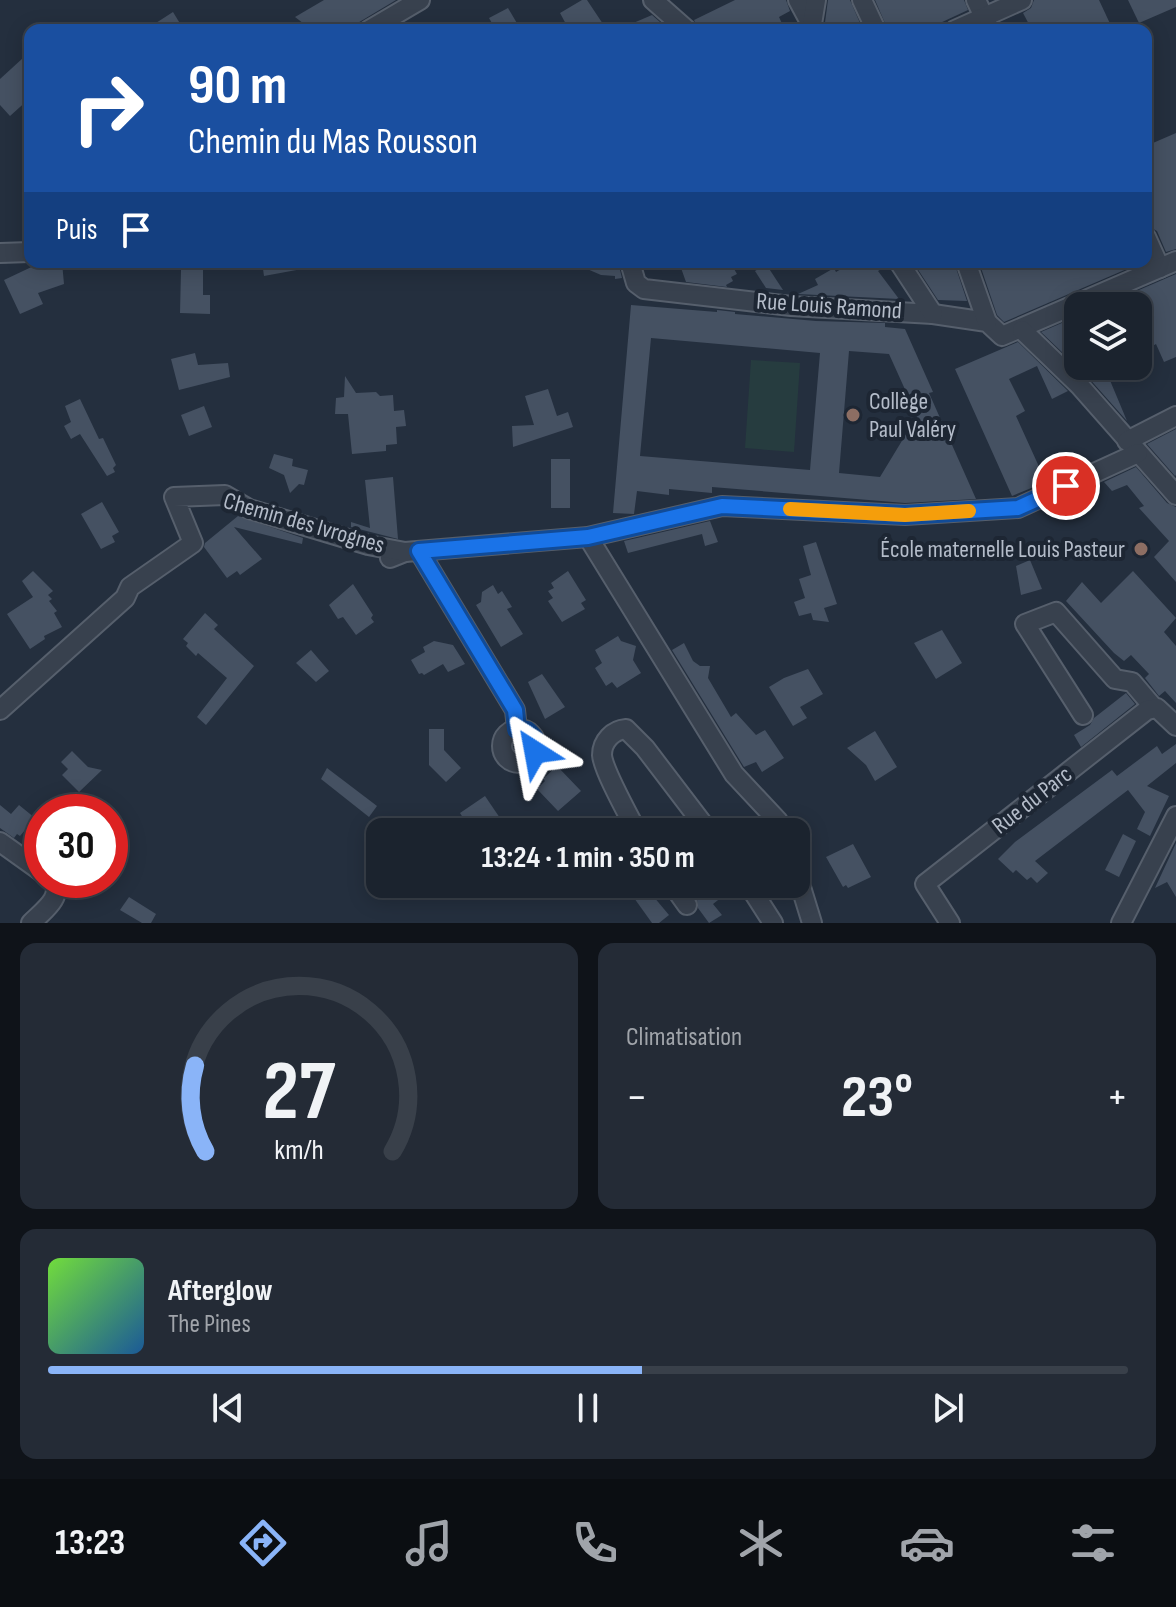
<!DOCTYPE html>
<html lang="fr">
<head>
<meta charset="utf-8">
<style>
  body { margin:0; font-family:"Sofia Sans Condensed",sans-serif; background:#242b36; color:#f1f3f6; height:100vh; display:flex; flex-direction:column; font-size:30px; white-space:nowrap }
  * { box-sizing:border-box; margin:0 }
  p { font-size:26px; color:#a0a4aa }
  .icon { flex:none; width:44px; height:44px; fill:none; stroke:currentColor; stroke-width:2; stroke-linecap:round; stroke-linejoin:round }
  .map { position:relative; height:923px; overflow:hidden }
  .sheet { display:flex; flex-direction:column; gap:20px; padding:20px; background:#0f1319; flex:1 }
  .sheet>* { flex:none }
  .banner { position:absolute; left:24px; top:24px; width:1128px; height:244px; border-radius:16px; box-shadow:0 4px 20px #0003,0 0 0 2px #39404a; background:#1a4fa0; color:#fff; overflow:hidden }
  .tools { position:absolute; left:1064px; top:292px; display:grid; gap:16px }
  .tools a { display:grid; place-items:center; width:88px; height:88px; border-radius:16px; background:#1b232e; box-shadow:0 4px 20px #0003,0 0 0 2px #39404a; font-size:40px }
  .speed { position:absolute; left:24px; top:794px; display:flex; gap:16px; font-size:40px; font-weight:700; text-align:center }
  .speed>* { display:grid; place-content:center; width:104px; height:104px; border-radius:50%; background:#1b232e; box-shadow:0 4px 20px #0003,0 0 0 2px #39404a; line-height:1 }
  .speed .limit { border:12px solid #d22; background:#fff; color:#111 }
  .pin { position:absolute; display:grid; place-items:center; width:68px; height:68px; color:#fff; margin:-34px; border:4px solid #fff; border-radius:50%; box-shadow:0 2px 8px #0007 }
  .me { position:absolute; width:88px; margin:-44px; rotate:326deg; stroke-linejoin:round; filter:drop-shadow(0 0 6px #0008) }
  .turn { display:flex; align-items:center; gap:28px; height:168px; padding:0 32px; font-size:36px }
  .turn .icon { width:104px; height:104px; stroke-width:2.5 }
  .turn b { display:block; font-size:56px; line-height:68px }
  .then { display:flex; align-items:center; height:76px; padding:0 32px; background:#0003; gap:16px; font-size:30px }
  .big { font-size:60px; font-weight:700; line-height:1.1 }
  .sheet .widget { flex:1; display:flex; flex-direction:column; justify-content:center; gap:12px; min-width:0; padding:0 28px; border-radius:16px; background:#242b36 }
  .sheet .dial { align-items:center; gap:0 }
  .dial svg { height:208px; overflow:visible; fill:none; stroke:#39404a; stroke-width:7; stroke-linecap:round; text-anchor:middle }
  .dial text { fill:#f1f3f6; stroke:none }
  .song { display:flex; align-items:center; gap:24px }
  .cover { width:96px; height:96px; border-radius:12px; background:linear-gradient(135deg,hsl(100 70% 55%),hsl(210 70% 35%)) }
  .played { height:8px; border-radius:4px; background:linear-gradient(90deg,#8ab4f8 55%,#39404a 55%) }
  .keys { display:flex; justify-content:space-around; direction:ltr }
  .heat { display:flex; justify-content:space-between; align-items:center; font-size:44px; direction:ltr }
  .sheet .tiles { flex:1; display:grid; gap:20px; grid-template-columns:1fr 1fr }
  .widget:last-child { grid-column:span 2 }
  .trip { position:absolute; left:366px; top:818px; width:444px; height:80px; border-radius:16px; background:#1b232e; box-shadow:0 4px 20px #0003,0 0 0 2px #39404a; font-weight:700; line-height:80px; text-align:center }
  .tabs { display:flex; height:128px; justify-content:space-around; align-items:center; background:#0b0e12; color:#a0a4aa }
  .tabs .icon { width:56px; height:56px }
  .tabs .selected { color:#8ab4f8 }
  .tabs b { font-size:36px; color:#f1f3f6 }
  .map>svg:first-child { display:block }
</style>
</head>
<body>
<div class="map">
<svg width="1176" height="923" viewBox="0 0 1176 923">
  <rect width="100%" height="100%" fill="#242f3e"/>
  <path fill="#263c3f" d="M751 360 800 363 794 452 745 448Z"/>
  <g fill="#455162" fill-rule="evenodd">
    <path d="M324 0H396L346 30H312L295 17Z"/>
    <path d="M582 0H587L607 30H573L572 22 567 26 560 13Z"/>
    <path d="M735 0H786L790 11 779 17 785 30H699L694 20Z"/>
    <path d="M828 0H850L863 30H824Z"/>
    <path d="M875 0H964L968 10 925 30H888Z"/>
    <path d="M1034 0H1099L1113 30H1032L1023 13 1031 8Z"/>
    <path d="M1128 0H1176V7L1139 23Z"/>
    <path d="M508 8 521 30H496L489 18Z"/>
    <path d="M173 12 184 30H145Z"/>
    <path d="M652 15 669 30H617Z"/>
    <path d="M23 58 30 65V98L10 116 0 105V79Z"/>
    <path d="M1176 133V249L1166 252 1157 231 1146 225V146Z"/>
    <path d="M42 262H62L64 284 38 293 43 304 20 314 4 280Z"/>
    <path d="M262 262H301L302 269 264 276Z"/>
    <path d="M571 262H618L622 278 615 279V276L601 275Z"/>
    <path d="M699 262H730L737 274 731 277 733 281 726 285 727 287 686 282 681 268Z"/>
    <path d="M853 262H887L888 265 878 271 899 299 798 294 818 285 815 279 834 268 836 272Z"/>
    <path d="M913 262H954L967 301 938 300Z"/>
    <path d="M979 262H1143L1004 322 997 315Z"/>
    <path d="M766 264 783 290 766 288 755 271Z"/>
    <path d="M181 270H203V295H210V314L180 313Z"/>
    <path d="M1176 274V357L1164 362 1156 344 1138 354V306H1102Z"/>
    <path d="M631 305 717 312V310L735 312V314L816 321 885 323V327L905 329 933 392 929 393 976 499 905 503 712 487V493L669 489V495L637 491 634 514 613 513ZM651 338 820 353 810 470 640 456ZM849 351 889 354 917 416 880 477 839 473Z"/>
    <path d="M1078 316V366H1104L1127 421 1087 376 1041 332Z"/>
    <path d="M1018 342 1068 391 1052 399 1037 366 1009 379 1025 411 1016 416 1046 482 1012 496 955 369Z"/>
    <path d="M195 353 198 365 228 363 230 377 179 390 171 359Z"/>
    <path d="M345 376 356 393 376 392 380 396 393 395 394 411 404 410 406 426 396 427 397 444 386 445V451L352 454 348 414H335L336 398 344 397Z"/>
    <path d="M548 389 557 416 568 412 573 427 513 447 512 426 534 425 525 396Z"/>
    <path d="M80 399 99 439 103 438 116 465 113 468 115 472 107 476 80 434 71 439 64 426 71 422 65 406Z"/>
    <path d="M204 406 212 427 189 436 181 415Z"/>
    <path d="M1176 429V475L1175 476 1147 444Z"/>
    <path d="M274 454 293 459 292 466 308 470 304 485 299 484 290 493 284 475 269 468Z"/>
    <rect x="551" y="459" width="19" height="49"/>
    <path d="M1136 467 1167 503 1176 507V582L1154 557 1169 541 1139 508 1144 506 1127 485 1112 491 1104 482Z"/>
    <path d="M393 477 398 539 351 527V522L370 528 365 480Z"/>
    <path d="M102 502 119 532 112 536 115 542 101 549 81 514Z"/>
    <path d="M238 516 303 538 302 544 234 527 262 559 240 575 237 571 227 578 204 547 205 543Z"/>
    <path d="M710 521 718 542 705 546 702 534 628 553 624 541Z"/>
    <path d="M816 542 837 604 824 608 829 622 813 620 811 613 799 616 794 602 805 598 799 579 811 575 803 546Z"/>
    <path d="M1030 560 1042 589 1021 595 1016 566Z"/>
    <path d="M33 571 53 591 48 595 52 599 49 601 57 611 54 613 62 627 44 636 45 639 30 649 7 614 33 597 22 581Z"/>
    <path d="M568 571 586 600 581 603 585 609 562 622 548 601 553 598 548 591 554 588 551 583Z"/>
    <path d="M1133 571 1176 618 1164 632 1176 646V703L1165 691 1159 696 1145 678 1149 674 1131 655 1124 661 1114 653 1066 601 1082 582 1101 603Z"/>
    <path d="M353 584 373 615 371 618 374 622 356 635 343 617 338 619 329 605Z"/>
    <path d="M493 585 498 594 502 591 512 607 507 609 523 634 501 647 476 605 481 602 482 592Z"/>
    <path d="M205 613 218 625 214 629 254 666 206 725 197 717 227 678 198 653 196 656 186 646 188 643 183 639Z"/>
    <path d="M942 630 962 663 936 679 914 643Z"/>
    <path d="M618 636 621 641 636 646 633 660 641 673 617 688 612 682 606 686 595 668 602 663 595 650Z"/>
    <path d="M434 641 453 645 465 664 448 672 443 664 424 675 422 673 419 674 411 660 425 652 423 647Z"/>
    <path d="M684 643 693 661 700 666H710L708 678 731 717 736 713 756 735 765 730 784 758 762 772 756 762 744 767 672 650Z"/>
    <path d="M311 650 329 671 316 682 296 663Z"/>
    <path d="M808 669 823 694 800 707 807 718 793 726 769 687 784 678Z"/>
    <path d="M542 674 565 707 545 719 528 682Z"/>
    <path d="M1126 693 1135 704 1081 747 1074 735 1090 725 1094 718Z"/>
    <path d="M429 729H444V750L461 768 446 782 429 765Z"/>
    <path d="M875 731 897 767 875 781 866 765 847 748Z"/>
    <path d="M1176 744V763L1147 786 1169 796 1150 836 1137 829 1145 812 1128 790 1035 861 1048 873 1037 883 1031 877 1027 880 1016 870 1013 873 998 859 1015 842 1112 770 1117 776 1157 746 1162 754Z"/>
    <path d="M72 751 88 767 102 770 79 792 62 775 68 769 61 762Z"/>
    <path d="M557 766 581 791 558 811 537 789 545 781 543 779Z"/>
    <path d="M327 768 377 806 369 817 321 779Z"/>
    <path d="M485 796 502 821 509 832H472L460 813Z"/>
    <path d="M0 805 11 814 19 805 35 818 20 836 17 834 14 838 0 828Z"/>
    <path d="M1123 834 1136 841 1119 877 1105 870Z"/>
    <path d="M1176 843V897L1167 882 1155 888Z"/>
    <path d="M853 844 871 877 848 888 846 885 843 887 826 857Z"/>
    <path d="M624 884H643L669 915 659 923H652Z"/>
    <path d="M687 884H736V886L713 904 722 915 709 923 698 908 697 899Z"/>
    <path d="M129 897 156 914 151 923H142L120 910Z"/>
  </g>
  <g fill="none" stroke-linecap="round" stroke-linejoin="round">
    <g stroke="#565f6c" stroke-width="22">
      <g id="minor">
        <path d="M653 0 687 30"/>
        <path d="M798 0 812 26"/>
        <path d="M862 0 876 30"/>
        <path d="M976 0 990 30"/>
        <path d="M369 30 420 0"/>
        <path d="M811 30 816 0"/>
        <path d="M955 30 1022 0"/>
        <path d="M1146 237 1160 268"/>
        <path d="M0 253 30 252"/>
        <path d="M630 262 636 283 644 289 791 306 933 314 987 322 1002 336 1176 261"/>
        <path d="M899 262 933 314"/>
        <path d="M966 262 987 322"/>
        <path d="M1022 330 1079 385 1176 495"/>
        <path d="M1127 441 1176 416"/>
        <path d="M588 537 734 774 778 821 783 832"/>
        <path d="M419 551 515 710 517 729"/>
        <path d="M390 558 405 552 588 537 722 506 905 515 1018 508 1138 453"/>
        <path d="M0 710 125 598 130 587 193 543 174 497 225 495 249 509 368 545 405 552"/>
        <path d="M1083 715 1025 624 1056 612 1115 679 1132 682 1154 708"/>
        <circle cx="519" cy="746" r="17"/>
        <path d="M637 832C629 816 603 770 602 755 602 741 613 730 626 729L645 748 709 832"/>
        <path d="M0 842 42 872"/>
        <path d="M796 871 812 923"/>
        <path d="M672 884 687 905"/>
        <path d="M748 884 773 923"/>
        <path d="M31 923C43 911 64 897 53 880"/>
        <path d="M950 923 925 884 1147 710 1157 708 1176 726"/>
        <path d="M1121 923 1176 816"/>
      </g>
    </g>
    <use href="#minor" stroke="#38414e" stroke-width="18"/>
  </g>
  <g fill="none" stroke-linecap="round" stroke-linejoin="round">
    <g stroke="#114b97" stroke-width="20">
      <path id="route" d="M535 752 534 738 527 731 517 729 515 710 419 551 588 537 722 506 905 515 1018 508 1066 486"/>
    </g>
    <use href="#route" stroke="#1a73e8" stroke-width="14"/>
    <path stroke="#f59e0b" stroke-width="14" d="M790 509 905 515 969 511"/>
  </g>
  <g fill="#8d6e63" stroke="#1d2633" stroke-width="3">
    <circle cx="853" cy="415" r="8"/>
    <circle cx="1141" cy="549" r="8"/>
  </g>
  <g text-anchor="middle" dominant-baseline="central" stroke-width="8" stroke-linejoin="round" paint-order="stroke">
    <g font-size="24" fill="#b4bcc9" stroke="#1d2633">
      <text transform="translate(829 306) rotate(4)">Rue Louis Ramond</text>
      <text transform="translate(304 523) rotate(16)">Chemin des Ivrognes</text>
      <text transform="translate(1032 800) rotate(-38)">Rue du Parc</text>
    </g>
    <g font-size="24" fill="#b4bcc9" stroke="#1d2633" text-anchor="start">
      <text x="869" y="401">Collège<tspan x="869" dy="28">Paul Valéry</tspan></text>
      <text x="1125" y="549" text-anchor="end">École maternelle Louis Pasteur</text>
    </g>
  </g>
</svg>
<div class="tools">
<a><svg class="icon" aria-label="layers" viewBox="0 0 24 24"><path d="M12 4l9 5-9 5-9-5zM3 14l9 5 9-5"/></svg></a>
</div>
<div class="speed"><div class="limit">30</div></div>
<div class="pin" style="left:1066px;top:486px;background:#d93025"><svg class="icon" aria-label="arrive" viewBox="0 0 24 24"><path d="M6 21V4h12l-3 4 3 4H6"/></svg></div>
<svg class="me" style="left:535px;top:752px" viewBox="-20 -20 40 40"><path d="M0-17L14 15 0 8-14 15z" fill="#1a73e8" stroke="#fff" stroke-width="4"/></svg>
<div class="trip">13:24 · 1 min · 350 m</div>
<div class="banner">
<div class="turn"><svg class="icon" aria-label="right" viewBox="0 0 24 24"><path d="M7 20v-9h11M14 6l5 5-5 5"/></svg><div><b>90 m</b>Chemin du Mas Rousson</div></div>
<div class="then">Puis<svg class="icon" aria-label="arrive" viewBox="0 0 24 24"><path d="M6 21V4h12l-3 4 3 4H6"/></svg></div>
</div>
</div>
<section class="sheet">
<div class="tiles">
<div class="widget dial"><svg viewBox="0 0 100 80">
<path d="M14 69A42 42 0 1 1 86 69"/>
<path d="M14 69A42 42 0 0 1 10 36" stroke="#8ab4f8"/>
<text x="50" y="56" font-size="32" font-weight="700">27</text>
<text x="50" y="72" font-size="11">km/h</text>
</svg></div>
<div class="widget"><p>Climatisation</p>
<div class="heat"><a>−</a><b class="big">23°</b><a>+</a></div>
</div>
<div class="widget">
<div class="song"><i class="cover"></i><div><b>Afterglow</b><p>The Pines</p></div></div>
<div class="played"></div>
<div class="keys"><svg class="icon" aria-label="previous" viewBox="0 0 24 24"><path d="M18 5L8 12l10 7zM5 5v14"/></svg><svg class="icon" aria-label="pause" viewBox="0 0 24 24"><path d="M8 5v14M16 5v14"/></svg><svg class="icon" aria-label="next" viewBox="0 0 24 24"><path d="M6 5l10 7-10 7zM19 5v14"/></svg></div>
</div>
</div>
</section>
<nav class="tabs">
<b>13:23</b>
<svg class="icon selected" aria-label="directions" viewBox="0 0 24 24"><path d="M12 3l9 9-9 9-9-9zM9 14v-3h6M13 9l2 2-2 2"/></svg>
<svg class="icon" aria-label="music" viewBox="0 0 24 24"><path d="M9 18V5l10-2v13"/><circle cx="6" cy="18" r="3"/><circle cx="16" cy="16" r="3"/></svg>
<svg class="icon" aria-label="phone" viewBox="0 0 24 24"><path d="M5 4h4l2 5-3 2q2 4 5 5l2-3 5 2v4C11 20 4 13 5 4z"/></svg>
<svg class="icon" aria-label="climate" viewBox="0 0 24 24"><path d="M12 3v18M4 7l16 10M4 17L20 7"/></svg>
<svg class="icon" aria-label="car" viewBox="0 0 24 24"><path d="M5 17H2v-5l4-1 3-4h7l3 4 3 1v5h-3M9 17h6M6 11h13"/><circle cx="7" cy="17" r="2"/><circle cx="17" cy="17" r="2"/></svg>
<svg class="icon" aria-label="filters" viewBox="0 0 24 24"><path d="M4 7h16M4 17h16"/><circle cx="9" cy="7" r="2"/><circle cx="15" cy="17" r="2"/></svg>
</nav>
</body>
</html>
